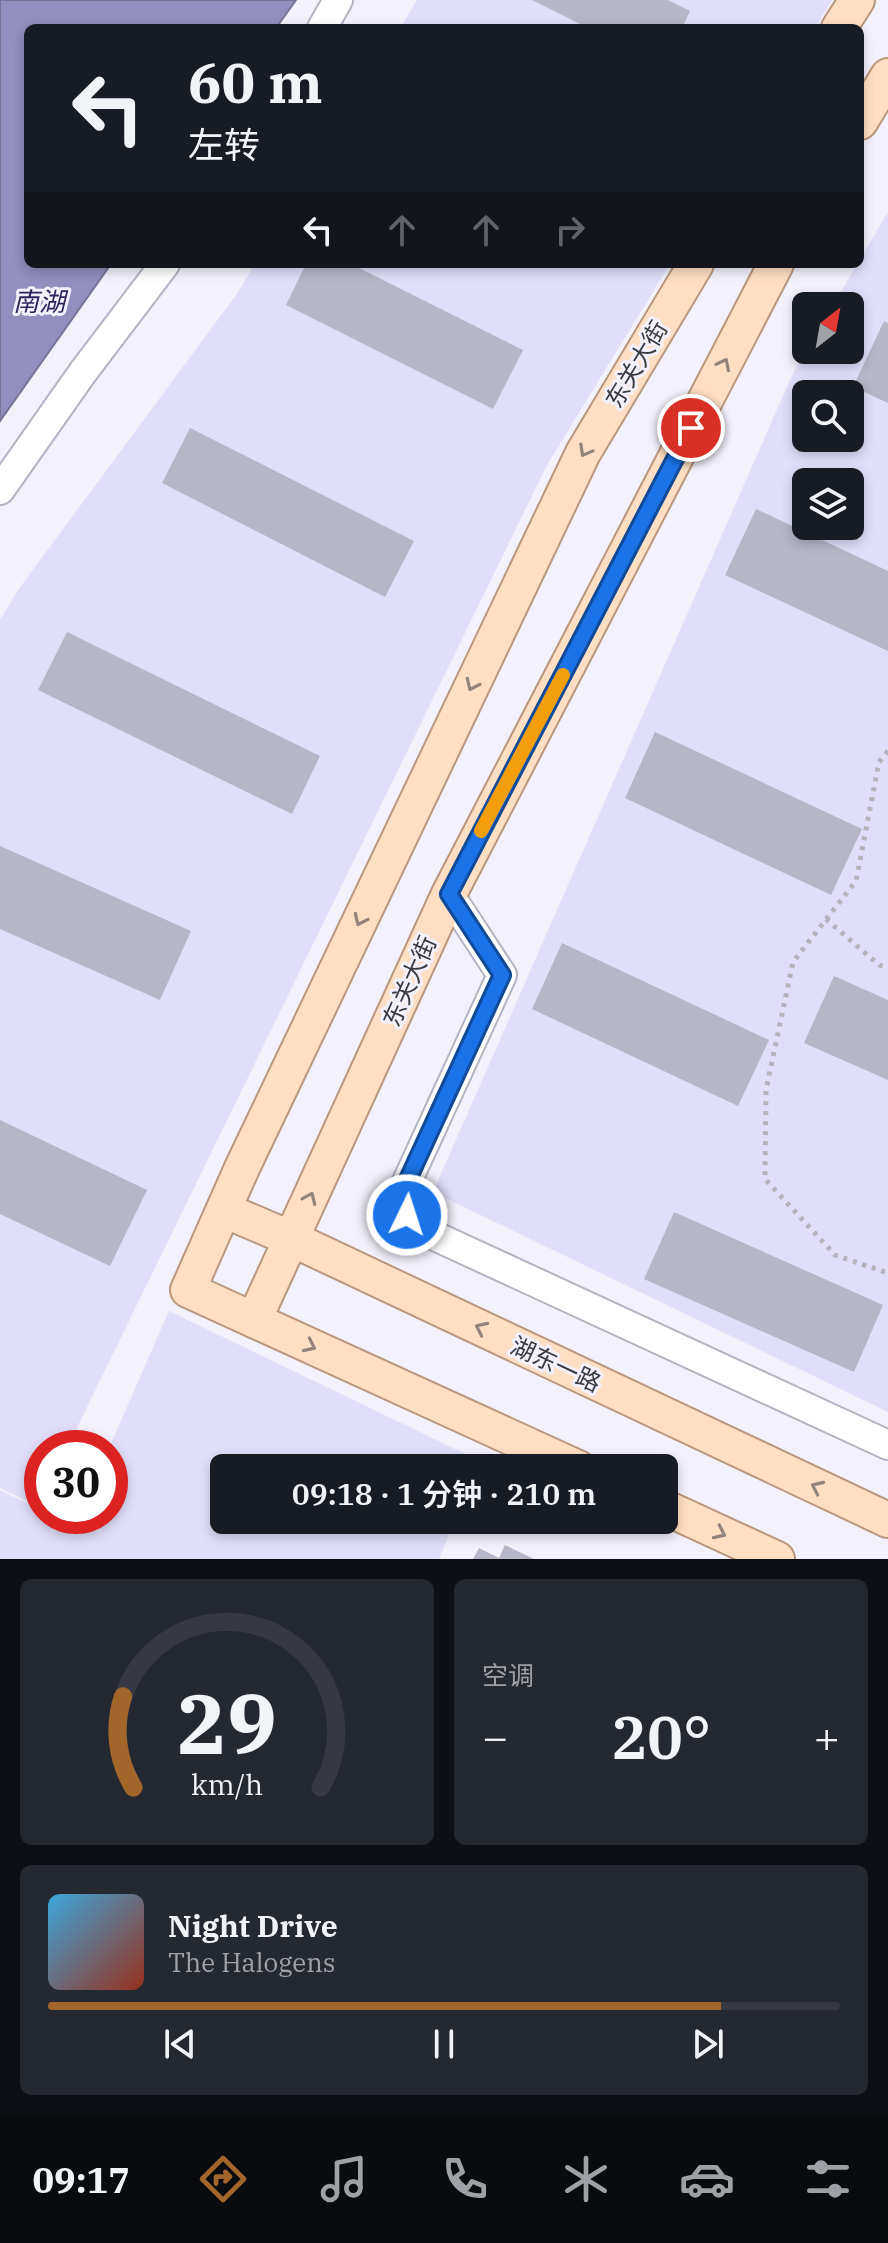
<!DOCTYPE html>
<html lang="zh">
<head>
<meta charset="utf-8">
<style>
  body { margin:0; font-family:"IBM Plex Serif","Noto Sans SC",serif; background:#242831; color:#f1f3f6; height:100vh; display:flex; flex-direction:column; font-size:30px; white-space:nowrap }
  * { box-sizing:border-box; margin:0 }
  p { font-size:26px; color:#9ea1a6 }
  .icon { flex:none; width:44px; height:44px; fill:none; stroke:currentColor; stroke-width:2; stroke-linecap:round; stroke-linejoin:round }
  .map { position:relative; height:1559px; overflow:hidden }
  .panel { display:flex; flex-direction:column; gap:20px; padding:20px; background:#0d0f14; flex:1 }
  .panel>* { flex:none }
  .top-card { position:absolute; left:24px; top:24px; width:840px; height:244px; border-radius:12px; box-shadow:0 4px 12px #0003; background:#171b24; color:#f1f3f6; overflow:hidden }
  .needle { width:52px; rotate:31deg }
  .buttons { position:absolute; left:792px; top:292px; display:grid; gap:16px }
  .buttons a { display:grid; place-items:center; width:72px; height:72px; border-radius:12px; background:#171b24; box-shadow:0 4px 12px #0003; font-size:40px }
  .speed { position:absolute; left:24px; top:1430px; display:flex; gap:16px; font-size:40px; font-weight:700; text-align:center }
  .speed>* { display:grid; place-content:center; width:104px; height:104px; border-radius:50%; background:#171b24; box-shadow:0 4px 12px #0003; line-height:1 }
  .speed .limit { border:12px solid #d22; background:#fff; color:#111 }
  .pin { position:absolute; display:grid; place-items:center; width:68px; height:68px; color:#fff; margin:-34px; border:4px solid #fff; border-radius:50%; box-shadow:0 2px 8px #0007 }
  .me { position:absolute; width:88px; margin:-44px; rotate:4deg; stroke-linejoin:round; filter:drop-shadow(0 0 6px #0008) }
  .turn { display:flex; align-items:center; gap:28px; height:168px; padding:0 32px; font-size:36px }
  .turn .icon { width:104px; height:104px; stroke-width:2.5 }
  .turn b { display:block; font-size:56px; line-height:68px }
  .lanes { display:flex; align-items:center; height:76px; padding:0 32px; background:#0003; justify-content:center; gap:40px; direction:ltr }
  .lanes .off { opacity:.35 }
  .big { font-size:60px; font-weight:600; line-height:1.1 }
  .panel .tile { flex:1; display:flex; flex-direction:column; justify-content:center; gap:12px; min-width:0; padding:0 28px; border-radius:12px; background:#242831 }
  .panel .dial { align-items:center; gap:0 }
  .dial svg { height:208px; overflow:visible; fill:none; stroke:#363941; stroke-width:7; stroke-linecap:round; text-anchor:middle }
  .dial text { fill:#f1f3f6; stroke:none }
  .song { display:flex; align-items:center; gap:24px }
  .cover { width:96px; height:96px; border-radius:12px; background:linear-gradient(135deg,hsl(200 70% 55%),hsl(10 70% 35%)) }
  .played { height:8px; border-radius:4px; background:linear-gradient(90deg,#a3662a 85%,#363941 85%) }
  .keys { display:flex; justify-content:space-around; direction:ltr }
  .heat { display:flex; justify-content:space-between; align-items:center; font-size:44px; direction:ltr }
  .panel .tiles { flex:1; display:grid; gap:20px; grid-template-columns:1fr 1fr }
  .tile:last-child { grid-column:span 2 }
  .trip { position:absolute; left:210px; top:1454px; width:468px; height:80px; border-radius:12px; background:#171b24; box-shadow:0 4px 12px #0003; font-weight:600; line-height:80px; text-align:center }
  .dock { display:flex; height:128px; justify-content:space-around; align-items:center; background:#090b0e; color:#9ea1a6 }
  .dock .icon { width:56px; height:56px }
  .dock .active { color:#a3662a }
  .dock b { font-size:36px; color:#f1f3f6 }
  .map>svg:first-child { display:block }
</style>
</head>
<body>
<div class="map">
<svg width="888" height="1559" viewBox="0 0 888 1559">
  <rect width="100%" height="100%" fill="#f2f1fc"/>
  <g fill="#e0defa" fill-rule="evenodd">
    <path d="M417 0H832L815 28H400Z"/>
    <path d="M888 212V1412L433 1192 794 371 807 350H850V306H833L857 264H860V259ZM806 394H850V438H806ZM806 482H850V526H806Z"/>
    <path d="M255 264H670L547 465 67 1448H42V1500L39 1507 0 1488V620L18 590 236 295Z"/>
    <path d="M169 1311 480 1461 477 1468H224V1520H455L439 1559H0V1490L42 1511V1516H53L74 1526 79 1516H110L109 1448Z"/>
  </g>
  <path fill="#928ebd" stroke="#777498" stroke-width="2" d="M0 0H296L276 28H28V264H111L0 421Z"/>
  <g fill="#b7b6c8">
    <path d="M532 0H668L690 11 682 28H588Z"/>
    <path d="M306 264H351L523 350 493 409 286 305Z"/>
    <path d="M884 321 888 323V403L853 387Z"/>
    <path d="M190 428 414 541 385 597 162 483Z"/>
    <path d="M756 509 888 571V651L725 575Z"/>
    <path d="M67 632 320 756 292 814 38 690Z"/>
    <path d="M655 732 862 829 831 895 625 798Z"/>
    <path d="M0 846 191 931 160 1000 0 929Z"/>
    <path d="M562 943 769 1040 738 1106 532 1009Z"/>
    <path d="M834 976 888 1000V1080L804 1043Z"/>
    <path d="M0 1120 147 1190 110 1266 0 1214Z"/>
    <path d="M674 1212 883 1305 854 1372 644 1279Z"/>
    <path d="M505 1545 534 1559H473L479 1548 499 1558Z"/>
  </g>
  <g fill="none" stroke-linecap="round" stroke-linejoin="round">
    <g stroke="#b4b3c4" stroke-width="32">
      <g id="minor">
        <path d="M322 28 338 0"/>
        <path d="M0 490 83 372 165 264"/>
        <path d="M449 894 502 975 404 1188 407 1215 424 1231 888 1445"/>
      </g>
    </g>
    <g stroke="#ba977c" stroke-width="38">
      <g id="major">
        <path d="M839 28 857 0"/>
        <path d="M860 122 888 76"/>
        <path d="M224 1210 292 1239 888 1520"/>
        <path d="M254 1320 449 894 776 264"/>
        <path d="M578 1468 188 1290 242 1168 583 453 696 264"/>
        <path d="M664 1507 777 1559"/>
      </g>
    </g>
    <g stroke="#b4b3bd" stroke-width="5" stroke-dasharray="4 6" stroke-linecap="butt">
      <path d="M888 751 879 762 856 881 793 962 766 1090 765 1179 835 1255 888 1273"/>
      <path d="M826 919 879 965 888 968"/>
    </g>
    <use href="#minor" stroke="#fff" stroke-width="28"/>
    <use href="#major" stroke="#ffdfc4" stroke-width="34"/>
  </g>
  <defs><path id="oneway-chevron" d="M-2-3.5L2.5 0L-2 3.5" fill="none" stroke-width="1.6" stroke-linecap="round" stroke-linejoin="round" transform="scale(2)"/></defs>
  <g stroke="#92847b">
    <use href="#oneway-chevron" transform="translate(724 364) rotate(-63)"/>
    <use href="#oneway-chevron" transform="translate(585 451) rotate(119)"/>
    <use href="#oneway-chevron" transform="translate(472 685) rotate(115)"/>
    <use href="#oneway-chevron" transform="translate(360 920) rotate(115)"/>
    <use href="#oneway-chevron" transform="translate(310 1198) rotate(-66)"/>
    <use href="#oneway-chevron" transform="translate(481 1328) rotate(-155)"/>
    <use href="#oneway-chevron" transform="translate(310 1346) rotate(25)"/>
    <use href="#oneway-chevron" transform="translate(817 1487) rotate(-155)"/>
    <use href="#oneway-chevron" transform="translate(720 1533) rotate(25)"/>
  </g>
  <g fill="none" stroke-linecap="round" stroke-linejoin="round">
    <g stroke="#114b97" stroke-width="20">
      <path id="route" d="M407 1215 404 1188 502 975 449 894 691 428"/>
    </g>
    <use href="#route" stroke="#1a73e8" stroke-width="14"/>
    <path stroke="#f59e0b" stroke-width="14" d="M481 831 563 675"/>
  </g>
  <g text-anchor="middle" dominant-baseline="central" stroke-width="6" stroke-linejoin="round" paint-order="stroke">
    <g font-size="24" fill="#393940" stroke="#f2f1fc">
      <text transform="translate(636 364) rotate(-59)">东关大街</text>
      <text transform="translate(409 981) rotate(-66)">东关大街</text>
      <text transform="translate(556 1364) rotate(25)">湖东一路</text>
    </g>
    <g font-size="26" font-style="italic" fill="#30245e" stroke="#f2f1fc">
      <text x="39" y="301">南湖</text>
    </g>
  </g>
</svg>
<div class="buttons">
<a><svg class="needle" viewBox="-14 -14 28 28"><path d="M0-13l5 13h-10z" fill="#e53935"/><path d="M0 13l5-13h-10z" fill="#9ea1a6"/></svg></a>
<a><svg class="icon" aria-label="search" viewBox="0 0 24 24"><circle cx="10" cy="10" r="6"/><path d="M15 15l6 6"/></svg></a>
<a><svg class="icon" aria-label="layers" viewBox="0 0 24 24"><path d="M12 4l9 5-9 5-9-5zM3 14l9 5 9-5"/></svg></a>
</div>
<div class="speed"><div class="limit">30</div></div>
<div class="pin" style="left:691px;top:428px;background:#d93025"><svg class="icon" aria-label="arrive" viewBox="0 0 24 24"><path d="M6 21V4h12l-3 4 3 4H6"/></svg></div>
<svg class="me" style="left:407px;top:1215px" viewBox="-20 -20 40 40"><circle r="17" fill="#1a73e8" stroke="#fff" stroke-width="3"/><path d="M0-11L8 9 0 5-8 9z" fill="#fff"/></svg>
<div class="trip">09:18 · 1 分钟 · 210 m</div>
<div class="top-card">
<div class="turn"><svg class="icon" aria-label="left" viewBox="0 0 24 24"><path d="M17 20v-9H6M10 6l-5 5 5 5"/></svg><div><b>60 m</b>左转</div></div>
<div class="lanes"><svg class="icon" aria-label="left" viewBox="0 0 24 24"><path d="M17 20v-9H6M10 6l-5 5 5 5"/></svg><svg class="icon off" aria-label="ahead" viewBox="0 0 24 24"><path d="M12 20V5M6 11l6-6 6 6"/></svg><svg class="icon off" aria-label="ahead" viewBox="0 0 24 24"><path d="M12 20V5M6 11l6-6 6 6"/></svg><svg class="icon off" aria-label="right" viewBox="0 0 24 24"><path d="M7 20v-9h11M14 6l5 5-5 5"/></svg></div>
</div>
</div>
<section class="panel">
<div class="tiles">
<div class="tile dial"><svg viewBox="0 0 100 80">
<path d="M14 69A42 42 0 1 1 86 69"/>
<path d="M14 69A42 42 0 0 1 10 34" stroke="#a3662a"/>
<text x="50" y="56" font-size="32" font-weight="700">29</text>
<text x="50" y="72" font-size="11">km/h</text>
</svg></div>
<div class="tile"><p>空调</p>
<div class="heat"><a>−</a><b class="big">20°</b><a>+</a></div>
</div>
<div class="tile">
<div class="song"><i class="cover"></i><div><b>Night Drive</b><p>The Halogens</p></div></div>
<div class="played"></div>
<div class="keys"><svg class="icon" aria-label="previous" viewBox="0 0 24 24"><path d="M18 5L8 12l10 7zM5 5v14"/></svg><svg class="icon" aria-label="pause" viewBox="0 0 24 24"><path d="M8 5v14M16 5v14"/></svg><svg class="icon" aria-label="next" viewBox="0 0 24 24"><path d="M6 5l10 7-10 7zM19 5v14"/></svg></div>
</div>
</div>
</section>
<nav class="dock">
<b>09:17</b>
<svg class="icon active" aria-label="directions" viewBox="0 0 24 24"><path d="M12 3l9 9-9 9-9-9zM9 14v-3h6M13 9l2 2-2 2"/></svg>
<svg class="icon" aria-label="music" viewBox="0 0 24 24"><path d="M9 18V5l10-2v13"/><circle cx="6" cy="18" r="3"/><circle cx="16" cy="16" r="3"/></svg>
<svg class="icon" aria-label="phone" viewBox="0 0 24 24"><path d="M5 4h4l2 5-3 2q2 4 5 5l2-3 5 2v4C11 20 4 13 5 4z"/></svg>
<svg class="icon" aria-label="climate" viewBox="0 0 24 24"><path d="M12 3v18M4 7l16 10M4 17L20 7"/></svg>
<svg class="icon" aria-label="car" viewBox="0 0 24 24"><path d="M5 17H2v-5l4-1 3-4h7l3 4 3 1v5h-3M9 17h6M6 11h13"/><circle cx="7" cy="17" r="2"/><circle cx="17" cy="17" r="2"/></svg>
<svg class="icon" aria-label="filters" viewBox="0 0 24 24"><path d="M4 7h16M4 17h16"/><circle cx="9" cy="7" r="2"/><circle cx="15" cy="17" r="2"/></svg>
</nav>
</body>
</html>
